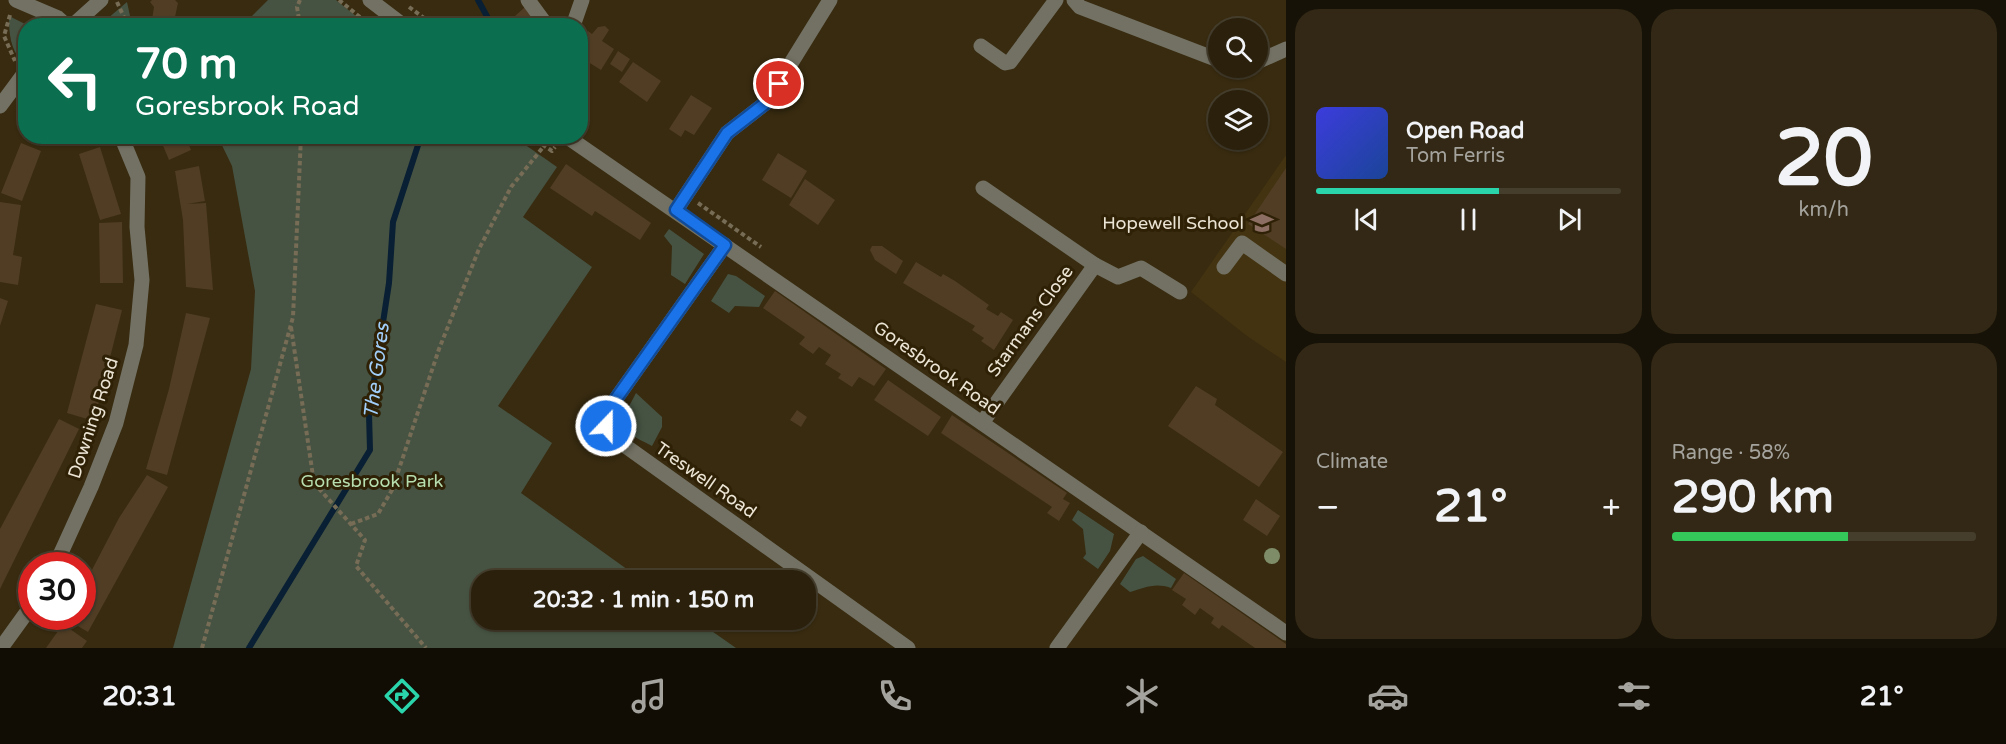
<!DOCTYPE html>
<html lang="en">
<head>
<meta charset="utf-8">
<style>
  body { margin:0; font-family:"Varela Round",sans-serif; background:#322815; color:#f1f3f6; height:100vh; display:flex; flex-direction:column; font-size:22px; white-space:nowrap }
  * { box-sizing:border-box; margin:0 }
  p { font-size:20px; color:#a5a39d }
  .icon { flex:none; width:33px; height:33px; fill:none; stroke:currentColor; stroke-width:2; stroke-linecap:round; stroke-linejoin:round }
  .map { position:relative; flex:1; overflow:hidden }
  .side { display:flex; flex-direction:column; gap:9px; padding:9px; background:#171207; width:720px }
  .side>* { flex:none }
  .guide { position:absolute; left:18px; top:18px; width:570px; height:126px; border-radius:24px; box-shadow:0 2px 4px #0004,0 0 0 2px #463e2d; background:#0b6e4f; color:#fff; overflow:hidden }
  .tools { position:absolute; left:1208px; top:18px; display:grid; gap:12px }
  .tools a { display:grid; place-items:center; width:60px; height:60px; border-radius:50%; background:#2a200c; box-shadow:0 2px 4px #0004,0 0 0 2px #463e2d; font-size:30px }
  .speed { position:absolute; left:18px; top:552px; display:flex; gap:12px; font-size:30px; font-weight:700; text-align:center }
  .speed>* { display:grid; place-content:center; width:78px; height:78px; border-radius:50%; background:#2a200c; box-shadow:0 2px 4px #0004,0 0 0 2px #463e2d; line-height:1 }
  .speed .limit { border:9px solid #d22; background:#fff; color:#111 }
  .pin { position:absolute; display:grid; place-items:center; width:51px; height:51px; color:#fff; margin:-26px; border:3px solid #fff; border-radius:50%; box-shadow:0 2px 6px #0007 }
  .me { position:absolute; width:66px; margin:-33px; rotate:22deg; stroke-linejoin:round; filter:drop-shadow(0 0 4px #0008) }
  .turn { display:flex; align-items:center; gap:21px; height:126px; padding:0 18px; font-size:27px }
  .turn .icon { width:78px; height:78px; stroke-width:2.5 }
  .turn b { display:block; font-size:42px; line-height:51px }
  .big { font-size:45px; font-weight:700; line-height:1.1 }
  .side .card { flex:1; display:flex; flex-direction:column; justify-content:center; gap:9px; min-width:0; padding:0 21px; border-radius:24px; background:#322815 }
  .side .dial { align-items:center; gap:0 }
  .dial b { font-size:78px; line-height:1 }
  .song { display:flex; align-items:center; gap:18px }
  .cover { width:72px; height:72px; border-radius:9px; background:linear-gradient(135deg,hsl(240 70% 55%),hsl(220 70% 35%)) }
  .played { height:6px; border-radius:3px; background:linear-gradient(90deg,#2bd5ac 60%,#463e2d 60%) }
  .keys { display:flex; justify-content:space-around; direction:ltr }
  .heat { display:flex; justify-content:space-between; align-items:center; font-size:33px; direction:ltr }
  .charge { height:9px; border-radius:4px; background:linear-gradient(90deg,#34c759 58%,#463e2d 0) }
  .side .tiles { flex:1; display:grid; gap:9px; grid-template-columns:repeat(2,1fr) }
  .trip { position:absolute; left:471px; top:570px; width:345px; height:60px; border-radius:24px; background:#2a200c; box-shadow:0 2px 4px #0004,0 0 0 2px #463e2d; font-weight:700; line-height:60px; text-align:center }
  .dock { display:flex; height:96px; justify-content:space-around; align-items:center; background:#110d05; color:#a5a39d }
  .dock .icon { width:42px; height:42px }
  .dock .current { color:#2bd5ac }
  .dock b { font-size:27px; color:#f1f3f6 }
  main { display:flex; flex:1; min-height:0 }
  .map>svg:first-child { display:block }
</style>
</head>
<body>
<main>
<div class="map">
<svg width="1286" height="648" viewBox="0 0 1286 648">
  <rect width="100%" height="100%" fill="#382b10"/>
  <path fill="#433310" d="M1286 155V362L1247 336 1191 292Z"/>
  <g fill="#465342">
    <path d="M268 0H336L367 25H243Z"/>
    <path d="M127 2 132 25H100Z"/>
    <path d="M9 16 27 25 25 58 22 62C10 48 9 34 9 16Z"/>
    <path d="M218 137H514L557 167 523 217 592 267 498 406 552 443 521 493 642 580H482V620H696L736 648H173L251 369 255 291 232 166Z"/>
    <path d="M669 229 704 254 685 284 671 275 672 246 664 236Z"/>
    <path d="M728 274 736 276 765 296 759 307 735 306 729 313 711 301Z"/>
    <path d="M636 393 662 417V427L652 446C612 425 618 428 636 393Z"/>
    <path d="M1078 510 1114 534 1110 551 1098 569 1083 558 1086 554 1083 529 1072 520Z"/>
    <path d="M1143 556 1176 579 1171 588C1155 582 1144 588 1130 592L1120 584 1136 559Z"/>
  </g>
  <g fill="none" stroke-linecap="round" stroke-linejoin="round">
    <g stroke="#091f33" stroke-width="6">
      <path d="M478 0 489 20 484 26"/>
      <path d="M249 648 370 450 369 414 389 283 393 222 421 136"/>
    </g>
  </g>
  <g fill="#513d24">
    <path d="M152 0H175L178 3 173 26H151L154 7 150 2Z"/>
    <path d="M525 7 543 26H504L515 16Z"/>
    <path d="M605 26 609 30 602 41 614 49 601 70 580 57V42L588 31 592 34 598 27Z"/>
    <path d="M618 51 630 59 622 72 610 64Z"/>
    <path d="M633 62 661 81 647 102 619 82Z"/>
    <path d="M691 95 712 108 694 135 685 130 681 137 669 129Z"/>
    <path d="M159 136H185L191 150 169 160Z"/>
    <path d="M21 143 41 151 22 201 1 193Z"/>
    <path d="M100 147 121 214 100 220 79 154Z"/>
    <path d="M778 153 807 171 791 198 762 180Z"/>
    <path d="M566 164 651 223 640 240 595 211 592 216 550 188Z"/>
    <path d="M199 166 205 201 187 204 206 203 213 290 186 287 183 220 175 171Z"/>
    <path d="M1286 168V249L1248 224Z"/>
    <path d="M805 179 835 200 818 225 789 205Z"/>
    <path d="M0 202 21 205 13 255 22 257 18 285 0 282Z"/>
    <path d="M122 222 123 283H100L99 223Z"/>
    <path d="M872 246H882L903 261 896 274 875 260 870 250Z"/>
    <path d="M916 262 941 277 943 274 955 281 989 305 986 309 998 316 1001 312 1013 320 994 350 981 341 984 338 972 330 975 326 903 283Z"/>
    <path d="M775 291 886 369 874 386 859 377 852 387 838 378 841 374 825 364 831 355 819 347 813 354 799 344 805 337 763 308Z"/>
    <path d="M0 298 8 301 0 326Z"/>
    <path d="M96 304 122 310 94 421 67 413Z"/>
    <path d="M186 313 210 318 167 475 146 469 169 389Z"/>
    <path d="M888 380 941 417 928 436 874 400Z"/>
    <path d="M1196 386 1217 399 1215 405 1283 452 1259 487 1168 426Z"/>
    <path d="M797 410 807 417 801 427 790 420Z"/>
    <path d="M952 415 1067 493 1063 499 1070 503 1059 521 1047 513 1052 507 941 433Z"/>
    <path d="M59 419 79 429 0 589V529Z"/>
    <path d="M147 475 168 487 88 632 66 619 82 616V589L119 518Z"/>
    <path d="M1256 499 1280 516 1267 536 1243 520Z"/>
    <path d="M1184 573 1286 644V648H1255L1222 625 1219 629 1211 623 1214 618 1200 608 1195 615 1182 605 1186 599 1172 590Z"/>
    <path d="M63 624 87 641 82 648H46Z"/>
  </g>
  <g fill="none" stroke-linecap="round" stroke-linejoin="round">
    <g stroke="#776c55" stroke-width="4" stroke-dasharray="4.5 3" stroke-linecap="butt">
      <path d="M339 0 371 26"/>
      <path d="M117 2 128 26"/>
      <path d="M409 7 435 26"/>
      <path d="M10 15 4 36 15 61"/>
      <path d="M300 26 297 7 300 0"/>
      <path d="M530 136 552 151 555 147"/>
      <path d="M698 203 761 247"/>
      <path d="M291 327 314 483 365 540 356 566 426 648"/>
      <path d="M351 524 378 514 392 490 439 349 479 249 511 187 544 146"/>
      <path d="M202 648 293 317 301 136"/>
    </g>
    <g stroke="#727163" stroke-width="15">
      <path d="M16 0 58 18 67 26"/>
      <path d="M370 0 404 26"/>
      <path d="M528 0 547 26"/>
      <path d="M1074 0 1080 7 1218 60"/>
      <path d="M72 26 101 0"/>
      <path d="M573 26 582 0"/>
      <path d="M981 46 1005 63 1010 62 1056 0"/>
      <path d="M1257 62 1286 49"/>
      <path d="M1236 68H1240"/>
      <path d="M0 106 26 71"/>
      <path d="M566 136 1286 633"/>
      <path d="M676 210 727 133 767 102 830 0"/>
      <path d="M725 245 613 403 606 415V426L624 445 908 648"/>
      <path d="M1095 265 1118 277 1141 268 1180 292"/>
      <path d="M1224 267 1242 243 1286 274"/>
      <path d="M982 423 1095 265 983 188"/>
      <path d="M55 566 91 487 116 423 136 345 142 280 137 227 138 177 121 136"/>
      <path d="M1 648 32 605"/>
      <path d="M1057 648 1141 532"/>
    </g>
  </g>
  <circle fill="#7e8d67" cx="1272" cy="556" r="8"/>
  <g fill="none" stroke-linecap="round" stroke-linejoin="round">
    <g stroke="#114b97" stroke-width="15">
      <path id="route" d="M606 426V415L613 403 725 245 676 210 727 133 767 102 779 84"/>
    </g>
    <use href="#route" stroke="#1a73e8" stroke-width="10"/>
  </g>
  <defs>
    <g id="school-bare" transform="scale(1.8)"><path d="M0-5L7-2L0 1L-7-2ZM-4 1L0 2.5L4 1V4Q0 6-4 4Z" fill="#8d6e63" stroke="#2e2106" stroke-width="2.5" paint-order="stroke"/></g>
  </defs>
  <g fill-rule="evenodd">
    <use href="#school-bare" x="1262" y="223"/>
  </g>
  <g text-anchor="middle" dominant-baseline="central" stroke-width="6" stroke-linejoin="round" paint-order="stroke">
    <g font-size="18" fill="#ece4d4" stroke="#2e2106" text-anchor="end">
      <text x="1244" y="223">Hopewell School</text>
    </g>
    <g font-size="18" fill="#ece4d4" stroke="#2e2106">
      <text transform="translate(1030 321) rotate(-54)">Starmans Close</text>
      <text transform="translate(937 368) rotate(35)">Goresbrook Road</text>
      <text transform="translate(93 418) rotate(-72)">Downing Road</text>
      <text transform="translate(706 480) rotate(35)">Treswell Road</text>
    </g>
    <g font-size="18" fill="#b7deae" stroke="#2e2106">
      <text x="372" y="481">Goresbrook Park</text>
    </g>
    <g font-size="20" font-style="italic" fill="#a1cffa" stroke="#2e2106">
      <text transform="translate(377 371) rotate(-83)">The Gores</text>
    </g>
  </g>
</svg>
<div class="tools">
<a><svg class="icon" aria-label="search" viewBox="0 0 24 24"><circle cx="10" cy="10" r="6"/><path d="M15 15l6 6"/></svg></a>
<a><svg class="icon" aria-label="layers" viewBox="0 0 24 24"><path d="M12 4l9 5-9 5-9-5zM3 14l9 5 9-5"/></svg></a>
</div>
<div class="speed"><div class="limit">30</div></div>
<div class="pin" style="left:779px;top:84px;background:#d93025"><svg class="icon" aria-label="arrive" viewBox="0 0 24 24"><path d="M6 21V4h12l-3 4 3 4H6"/></svg></div>
<svg class="me" style="left:606px;top:426px" viewBox="-20 -20 40 40"><circle r="17" fill="#1a73e8" stroke="#fff" stroke-width="3"/><path d="M0-11L8 9 0 5-8 9z" fill="#fff"/></svg>
<div class="trip">20:32 · 1 min · 150 m</div>
<div class="guide">
<div class="turn"><svg class="icon" aria-label="left" viewBox="0 0 24 24"><path d="M17 20v-9H6M10 6l-5 5 5 5"/></svg><div><b>70 m</b>Goresbrook Road</div></div>
</div>
</div>
<section class="side">
<div class="tiles">
<div class="card">
<div class="song"><i class="cover"></i><div><b>Open Road</b><p>Tom Ferris</p></div></div>
<div class="played"></div>
<div class="keys"><svg class="icon" aria-label="previous" viewBox="0 0 24 24"><path d="M18 5L8 12l10 7zM5 5v14"/></svg><svg class="icon" aria-label="pause" viewBox="0 0 24 24"><path d="M8 5v14M16 5v14"/></svg><svg class="icon" aria-label="next" viewBox="0 0 24 24"><path d="M6 5l10 7-10 7zM19 5v14"/></svg></div>
</div>
<div class="card dial"><b>20</b><p>km/h</p></div>
<div class="card"><p>Climate</p>
<div class="heat"><a>−</a><b class="big">21°</b><a>+</a></div>
</div>
<div class="card"><p>Range · 58%</p><b class="big">290 km</b><div class="charge"></div></div>
</div>
</section>
</main>
<nav class="dock">
<b>20:31</b>
<svg class="icon current" aria-label="directions" viewBox="0 0 24 24"><path d="M12 3l9 9-9 9-9-9zM9 14v-3h6M13 9l2 2-2 2"/></svg>
<svg class="icon" aria-label="music" viewBox="0 0 24 24"><path d="M9 18V5l10-2v13"/><circle cx="6" cy="18" r="3"/><circle cx="16" cy="16" r="3"/></svg>
<svg class="icon" aria-label="phone" viewBox="0 0 24 24"><path d="M5 4h4l2 5-3 2q2 4 5 5l2-3 5 2v4C11 20 4 13 5 4z"/></svg>
<svg class="icon" aria-label="climate" viewBox="0 0 24 24"><path d="M12 3v18M4 7l16 10M4 17L20 7"/></svg>
<svg class="icon" aria-label="car" viewBox="0 0 24 24"><path d="M5 17H2v-5l4-1 3-4h7l3 4 3 1v5h-3M9 17h6M6 11h13"/><circle cx="7" cy="17" r="2"/><circle cx="17" cy="17" r="2"/></svg>
<svg class="icon" aria-label="filters" viewBox="0 0 24 24"><path d="M4 7h16M4 17h16"/><circle cx="9" cy="7" r="2"/><circle cx="15" cy="17" r="2"/></svg>
<b>21°</b>
</nav>
</body>
</html>
